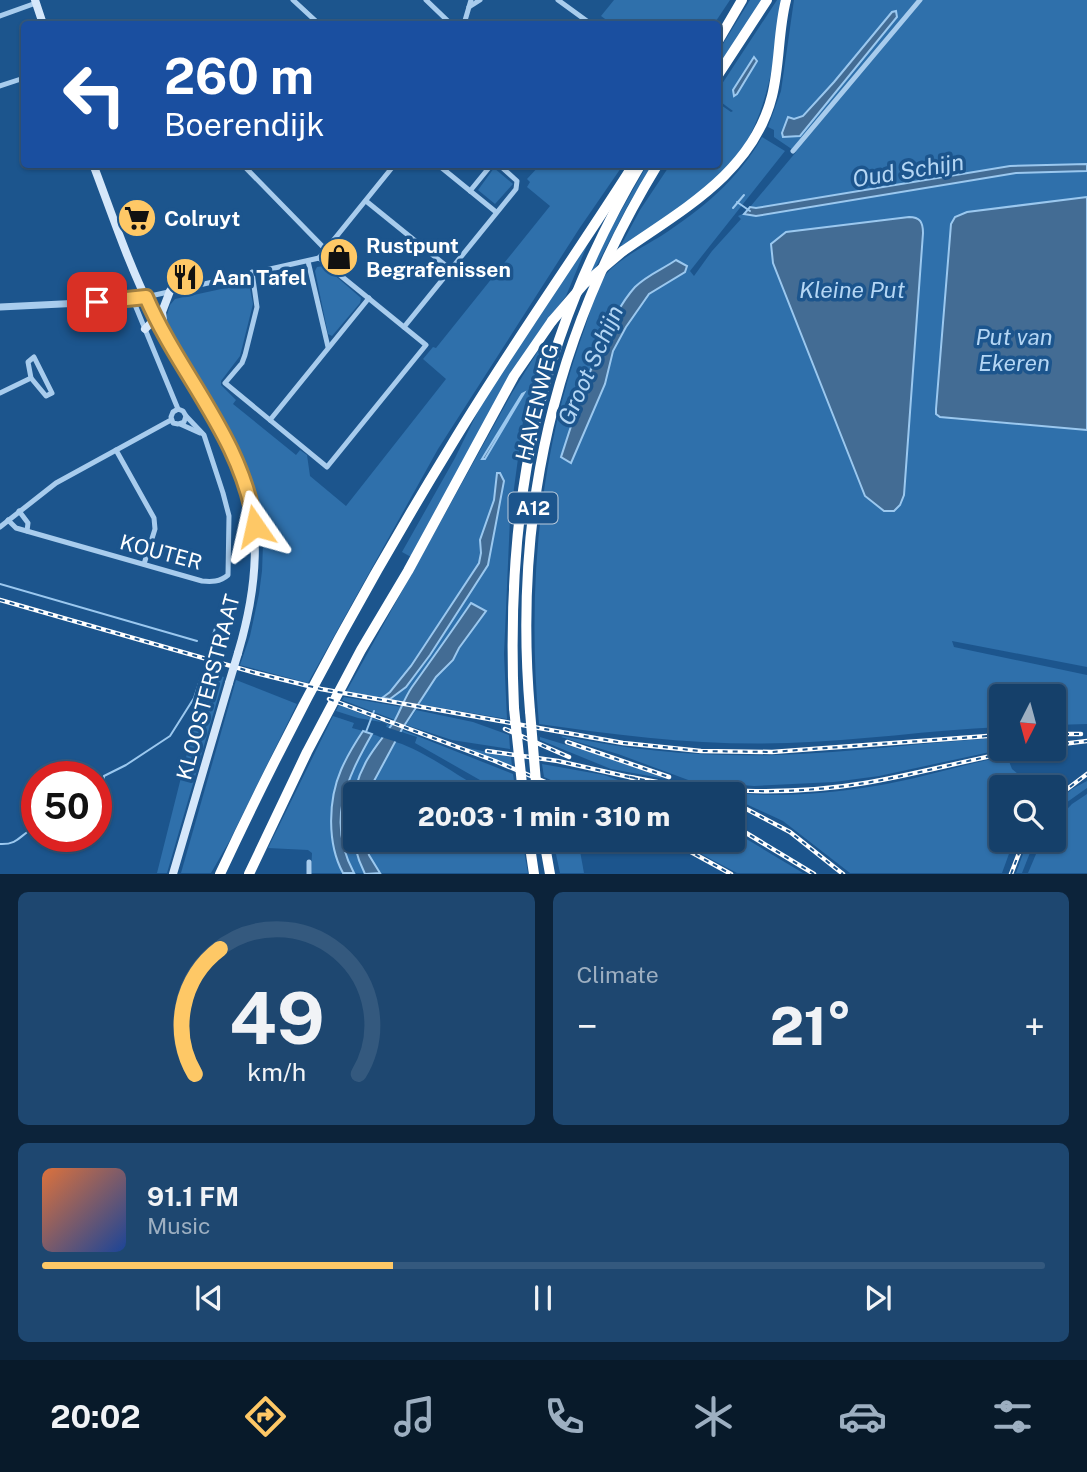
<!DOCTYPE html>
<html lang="en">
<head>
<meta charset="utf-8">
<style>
  body { margin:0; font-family:"Public Sans",sans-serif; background:#1e4770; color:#f1f3f6; height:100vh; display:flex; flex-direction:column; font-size:26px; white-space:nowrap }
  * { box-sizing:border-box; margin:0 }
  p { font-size:23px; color:#9dafc1 }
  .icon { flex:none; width:38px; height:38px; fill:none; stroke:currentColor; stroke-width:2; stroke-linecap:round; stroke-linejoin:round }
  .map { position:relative; height:874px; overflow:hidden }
  .drawer { display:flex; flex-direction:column; gap:18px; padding:18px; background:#0c233a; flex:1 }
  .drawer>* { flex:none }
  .guide { position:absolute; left:21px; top:21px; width:700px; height:147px; border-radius:7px; box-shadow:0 2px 5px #0004,0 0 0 2px #34597e; background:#1a4fa0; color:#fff; overflow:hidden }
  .needle { width:46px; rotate:186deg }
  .buttons { position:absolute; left:989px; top:684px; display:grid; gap:14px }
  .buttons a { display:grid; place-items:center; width:77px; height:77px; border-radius:7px; background:#15406a; box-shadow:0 2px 5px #0004,0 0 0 2px #34597e; font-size:35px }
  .speed { position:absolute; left:21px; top:761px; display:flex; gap:14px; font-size:35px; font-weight:700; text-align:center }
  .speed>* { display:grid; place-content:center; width:91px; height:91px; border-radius:50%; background:#15406a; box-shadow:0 2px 5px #0004,0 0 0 2px #34597e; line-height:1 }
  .speed .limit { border:10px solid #d22; background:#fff; color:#111 }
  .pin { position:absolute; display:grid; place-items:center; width:60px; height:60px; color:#fff; margin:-30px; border-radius:14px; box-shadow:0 4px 10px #0006 }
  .me { position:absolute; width:77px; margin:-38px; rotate:349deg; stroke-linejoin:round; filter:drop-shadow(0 0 5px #0008) }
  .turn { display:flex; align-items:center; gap:24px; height:147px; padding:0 28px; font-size:32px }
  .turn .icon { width:91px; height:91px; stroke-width:2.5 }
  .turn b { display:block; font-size:49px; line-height:60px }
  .big { font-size:52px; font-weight:800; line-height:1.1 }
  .drawer .widget { flex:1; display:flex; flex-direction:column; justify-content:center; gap:10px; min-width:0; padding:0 24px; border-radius:10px; background:#1e4770 }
  .drawer .dial { align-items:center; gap:0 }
  .dial svg { height:182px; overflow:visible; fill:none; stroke:#34597e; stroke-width:7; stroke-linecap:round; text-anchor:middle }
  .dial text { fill:#f1f3f6; stroke:none }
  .song { display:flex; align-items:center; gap:21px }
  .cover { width:84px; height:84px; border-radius:10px; background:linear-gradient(135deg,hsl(20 70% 55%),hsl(220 70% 35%)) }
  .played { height:7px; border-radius:4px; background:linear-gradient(90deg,#fec866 35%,#34597e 35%) }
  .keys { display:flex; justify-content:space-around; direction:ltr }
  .heat { display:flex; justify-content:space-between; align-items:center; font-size:38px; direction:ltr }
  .drawer .tiles { flex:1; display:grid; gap:18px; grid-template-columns:1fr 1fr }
  .widget:last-child { grid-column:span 2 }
  .trip { position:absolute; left:343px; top:782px; width:402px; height:70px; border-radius:7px; background:#15406a; box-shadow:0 2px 5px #0004,0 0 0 2px #34597e; font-weight:800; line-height:70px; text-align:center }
  .dock { display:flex; height:112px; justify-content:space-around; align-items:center; background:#081a2a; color:#9dafc1 }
  .dock .icon { width:49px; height:49px }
  .dock .on { color:#fec866 }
  .dock b { font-size:32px; color:#f1f3f6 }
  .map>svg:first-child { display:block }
</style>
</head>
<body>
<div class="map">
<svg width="1087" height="874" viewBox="0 0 1087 874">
  <rect width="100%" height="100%" fill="#1c558d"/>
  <g fill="#2f70ab" fill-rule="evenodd">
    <path d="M614 0H730L714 24H612L601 16Z"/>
    <path d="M750 0H762L718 67V52Z"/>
    <path d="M777 0H783C772 74 766 141 704 192 678 213 647 230 619 249L640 210 670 165 718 164V103L731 112 733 111 718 100V90Z"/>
    <path d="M794 0H1087V164L1010 166 908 183 905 191 1016 173 1087 171V197L967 212 955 217 951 224 936 409 951 419 1087 430V667L952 641 954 647 1087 675V724L1054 725V696H1001V727C930 730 859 741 788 743 704 746 622 736 539 724 527 594 538 459 582 336 589 317 594 293 605 276 614 262 646 245 661 236 702 209 738 180 762 137L785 151 690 271 694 276 712 251 741 219 738 216 756 208 750 207 796 152 774 137V130L768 127 781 91ZM909 217 923 233 904 495 900 505 894 511H884L786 232ZM650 276 663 284 649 294 636 311 613 351 605 384 571 463C585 411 602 306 650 276Z"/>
    <path d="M540 165H623L579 229 438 449 308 683 240 665 250 636 259 594 262 571 263 545 257 496 239 448 168 324 166 318 170 305 175 299 249 283 253 304 240 356 221 381V385L236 400 233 404 296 455 300 450 307 455 310 476 346 506 446 379 423 359 433 347 436 348 550 206 527 187 530 182 527 179Z"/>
    <path d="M647 165H653L628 205 596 267 589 274 609 232Z"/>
    <path d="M494 168 513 184 495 204 478 190Z"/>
    <path d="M588 243 566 296 536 336 411 557 402 552 455 458 483 401Z"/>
    <path d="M324 266 361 298 360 303 332 336 328 334 315 271 317 267Z"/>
    <path d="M541 346 545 352 524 414 510 518 504 654 507 719 346 692 512 393Z"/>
    <path d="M216 675 224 677 167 873H157L198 710V700L204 679Z"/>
    <path d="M236 680 297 704 230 840 211 873H181Z"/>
    <path d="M344 697 402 707 395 720 342 700Z"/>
    <path d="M339 705 513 774 516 794 487 784 415 743 417 737 386 727 387 723 358 718 336 711Z"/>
    <path d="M416 710 473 722 509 735 510 749 452 740 406 725Z"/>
    <path d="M333 716 354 723 352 728 363 731C355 743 347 756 341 770 328 800 327 844 343 873H311L312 853 308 850 268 848Z"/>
    <path d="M372 734 381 737C355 780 341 825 365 873H354C326 821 346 780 372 734Z"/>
    <path d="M563 736C633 751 704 757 776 755 851 753 926 742 1001 738V749H1004L879 776 834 782 754 786 691 781 618 754 561 737Z"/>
    <path d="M540 737 606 757 666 779 611 769 540 740Z"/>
    <path d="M396 742C432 754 460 780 494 794H367L376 775Z"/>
    <path d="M468 748 511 757 512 766 468 750Z"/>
    <path d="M1007 756 1012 769 1034 787 1001 788V840H1014L1002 873H850L783 821 733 798V794H723L713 791C768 798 821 795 875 786 919 779 963 764 1007 756Z"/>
    <path d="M542 764 604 775 657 794H582L544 777Z"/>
    <path d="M1087 781V788L1063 805 1054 815V805L1072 789Z"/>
    <path d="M1087 794V873H1028L1042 840H1054V823L1072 804Z"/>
    <path d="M733 831 803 873H737L675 840H733Z"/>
    <path d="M365 840H522L528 873H380L369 855Z"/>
    <path d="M553 840H578L584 873H560Z"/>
    <path d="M1028 840H1035L1022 873H1016Z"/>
  </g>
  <g fill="#436c94" stroke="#9bc8ef" stroke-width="2">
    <path d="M896 11 897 17 800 136 783 137 782 133 788 117 794 119 803 116 834 82 892 12Z"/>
    <path d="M754 57 757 61 737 94 734 96 733 90Z"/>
    <path d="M1087 164V171L1016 173 756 216 744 214 750 207 756 208 1010 166Z"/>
    <path d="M1087 197V430L940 417 936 414V409L951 224 955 217 967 212Z"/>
    <path d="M909 217C920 217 923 222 923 233L904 495 900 505 894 511H884L865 496 773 263 771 244 786 232Z"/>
    <path d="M676 260 687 266 685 272 649 294 626 327 613 351 605 384 571 463 561 457C576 411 603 322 635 287 647 275 663 269 676 260Z"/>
    <path d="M524 393 485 459H482L522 394Z"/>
    <path d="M497 473H500L504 481 488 565 430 655 406 687 390 699 382 698 390 692 411 666 479 563 481 553 480 540 494 500Z"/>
    <path d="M471 603 486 611 459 648 453 660 436 677 402 729 367 794H355V840H365L369 855 380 873 365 874C347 838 347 795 367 760 375 746 386 734 395 720 401 709 405 697 412 687 432 659 452 631 471 603Z"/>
    <path d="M363 731 372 734C346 780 326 821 354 873H343C327 844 328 800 341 770 347 756 355 743 363 731Z"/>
  </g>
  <path fill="#1c558d" d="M387 724 386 727 404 733 400 743 378 736Z"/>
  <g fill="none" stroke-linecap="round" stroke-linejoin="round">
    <g stroke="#9bc8ef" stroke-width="2">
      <path d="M737 202 750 211"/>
      <path d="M733 208 744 195"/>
      <path d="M0 584 197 641"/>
      <path d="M207 654 216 625 221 621 232 623"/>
      <path d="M366 732 374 711"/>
      <path d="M96 806 103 800 104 776 126 765 170 736 194 698 201 677"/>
      <path d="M0 844C21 845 21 831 37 828"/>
    </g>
    <g stroke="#a8cced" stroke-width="5">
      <path d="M293 0 319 24"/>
      <path d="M426 0 451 24"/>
      <path d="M558 0 591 24"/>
      <path d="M469 7 480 0"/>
      <path d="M0 16 36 3"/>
      <path d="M464 24 471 0"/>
      <path d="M0 86 24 78"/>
      <path d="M793 151 920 0"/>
      <path d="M242 164 326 250"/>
      <path d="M437 164 496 212"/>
      <path d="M470 191 492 164"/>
      <path d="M366 201 450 269"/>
      <path d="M319 258 395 164"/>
      <path d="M308 261 328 347"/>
      <path d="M252 272 257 307 245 355 242 363 225 383 327 467 426 345 319 258"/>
      <path d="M146 297 319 258"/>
      <path d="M133 300 178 409 183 411 186 416 184 422 178 424 173 423 171 417 173 412 178 409"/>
      <path d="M404 327 516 189 517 181 498 164"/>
      <path d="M34 357 52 393 46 396 31 378 28 362Z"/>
      <path d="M0 393 31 378"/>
      <path d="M270 420 369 298"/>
      <path d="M180 424 200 433"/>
      <path d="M116 450 154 518 155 529 144 564"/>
      <path d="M19 511 28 523 27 531"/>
      <path d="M8 520 16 528 202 581C211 582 220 582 228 575L229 516 223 493 204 435 186 416"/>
      <path d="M0 527 56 483 171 420"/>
      <path d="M309 862V874"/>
    </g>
    <path stroke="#a8cced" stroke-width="7" d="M0 307 123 301 146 297"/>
    <g stroke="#d5e7fa" stroke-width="8">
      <path d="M35 0 43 24"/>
      <path d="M93 164C112 214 129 266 153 313 179 363 215 408 237 460 264 524 257 589 238 653"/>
      <path d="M164 328 162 312 170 291"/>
      <path d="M145 329 150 324 159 323"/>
      <path d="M173 874 229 683"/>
    </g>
    <g stroke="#fff" stroke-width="10">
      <path d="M718 41 742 0"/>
      <path d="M718 75 767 0"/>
      <path d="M623 251C683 209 753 172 772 96 780 64 778 31 786 0"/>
      <path d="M514 708C505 504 536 341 641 164"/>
      <path d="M530 711C513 512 554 334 658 164"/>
      <path d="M529 840 534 874"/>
      <path d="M544 840 550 874"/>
      <path d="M220 874C288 728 365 586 449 449 507 352 573 260 634 164"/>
      <path d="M249 874 307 752 361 650 408 571 514 376 552 321"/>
    </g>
    <g stroke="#fff" stroke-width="4.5">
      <g id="rail">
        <path d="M0 600 256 673 321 689 623 743 701 751 772 752 1001 735"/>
        <path d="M329 699 495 761 574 794"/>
        <path d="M505 729 569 757"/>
        <path d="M1054 734H1081"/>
        <path d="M567 742 669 777"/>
        <path d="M1054 745 1087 741"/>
        <path d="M487 751 558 761 638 779"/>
        <path d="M1018 751 1052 749"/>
        <path d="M630 777C706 793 788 796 865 783 919 774 973 758 1028 749"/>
        <path d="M644 785 667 794"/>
        <path d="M1054 799 1087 774"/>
        <path d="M733 802 790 832 843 874"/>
        <path d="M733 825 814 874"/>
        <path d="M669 840 731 874"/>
        <path d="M1011 874 1024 840"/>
      </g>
    </g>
    <use href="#rail" stroke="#1c558d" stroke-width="2" stroke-dasharray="5" stroke-linecap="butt"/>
    <path stroke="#d5e7fa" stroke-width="8" d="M229 683 238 653"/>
    <g stroke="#fff" stroke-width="10">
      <path d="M552 321 584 284 623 251"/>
      <path d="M514 708 523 794"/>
      <path d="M530 711 537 794"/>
    </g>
  </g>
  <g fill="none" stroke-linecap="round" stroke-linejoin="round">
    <g stroke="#a58242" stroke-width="18">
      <path id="route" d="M97 302 146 297C180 376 242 437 255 526"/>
    </g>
    <use href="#route" stroke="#fec866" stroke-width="12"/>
  </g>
  <defs>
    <g id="supermarket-disc" transform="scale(2.0125)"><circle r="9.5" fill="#fec866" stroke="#1c558d"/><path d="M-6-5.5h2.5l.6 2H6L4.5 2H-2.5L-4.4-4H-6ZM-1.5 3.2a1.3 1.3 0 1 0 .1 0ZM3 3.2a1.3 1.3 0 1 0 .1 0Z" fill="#111"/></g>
    <g id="shop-disc" transform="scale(2.0125)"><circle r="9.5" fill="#fec866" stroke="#1c558d"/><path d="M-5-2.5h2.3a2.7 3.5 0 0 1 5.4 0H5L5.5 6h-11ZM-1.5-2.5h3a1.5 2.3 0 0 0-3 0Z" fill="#111"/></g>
    <g id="restaurant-disc" transform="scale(2.0125)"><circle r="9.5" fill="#fec866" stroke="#1c558d"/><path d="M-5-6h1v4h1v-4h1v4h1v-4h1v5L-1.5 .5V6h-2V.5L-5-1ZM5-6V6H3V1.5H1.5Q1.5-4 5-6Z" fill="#111"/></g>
  </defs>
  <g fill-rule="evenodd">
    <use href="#supermarket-disc" x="137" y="218"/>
    <use href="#shop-disc" x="339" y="257"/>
    <use href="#restaurant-disc" x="185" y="277"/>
  </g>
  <g text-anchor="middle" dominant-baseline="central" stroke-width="7" stroke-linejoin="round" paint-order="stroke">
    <rect fill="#1c558d" stroke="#bcd" stroke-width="2" x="508.5" y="492.5" width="49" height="31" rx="5"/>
    <g font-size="19" font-weight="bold" fill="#fff">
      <text x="533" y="508">A12</text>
    </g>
    <g font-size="21" font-weight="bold" fill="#fff" stroke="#1c558d" text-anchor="start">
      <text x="164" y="218">Colruyt</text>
      <text x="366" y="245">Rustpunt<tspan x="366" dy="24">Begrafenissen</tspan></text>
      <text x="212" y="277">Aan Tafel</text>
    </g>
    <g font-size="21" fill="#fff" stroke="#1c558d">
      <text transform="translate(537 402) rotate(-76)">HAVENWEG</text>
      <text transform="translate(161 552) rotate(15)">KOUTER</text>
      <text transform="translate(208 687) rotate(-75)">KLOOSTERSTRAAT</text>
    </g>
    <g font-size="23" font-style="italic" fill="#b4d6f4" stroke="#1c558d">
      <text transform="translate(908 170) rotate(-9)">Oud Schijn</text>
      <text x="852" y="289">Kleine Put</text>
      <text x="1014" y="336">Put van<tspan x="1014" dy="26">Ekeren</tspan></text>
      <text transform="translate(590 365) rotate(-66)">Groot Schijn</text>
    </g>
  </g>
</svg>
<div class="buttons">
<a><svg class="needle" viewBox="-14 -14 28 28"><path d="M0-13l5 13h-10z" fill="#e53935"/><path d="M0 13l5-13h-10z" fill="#9dafc1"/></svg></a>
<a><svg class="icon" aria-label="search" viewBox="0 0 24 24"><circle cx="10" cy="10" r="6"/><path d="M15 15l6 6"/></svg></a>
</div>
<div class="speed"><div class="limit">50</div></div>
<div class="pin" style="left:97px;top:302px;background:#d93025"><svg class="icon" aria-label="arrive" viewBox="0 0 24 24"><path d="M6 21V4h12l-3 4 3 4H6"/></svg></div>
<svg class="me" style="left:255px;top:526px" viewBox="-20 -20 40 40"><path d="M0-17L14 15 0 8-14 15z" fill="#fec866" stroke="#fff" stroke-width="4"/></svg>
<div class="trip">20:03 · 1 min · 310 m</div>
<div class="guide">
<div class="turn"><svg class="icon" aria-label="left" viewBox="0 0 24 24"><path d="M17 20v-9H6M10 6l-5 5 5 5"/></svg><div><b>260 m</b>Boerendijk</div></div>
</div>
</div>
<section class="drawer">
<div class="tiles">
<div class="widget dial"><svg viewBox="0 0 100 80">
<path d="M14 69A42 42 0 1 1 86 69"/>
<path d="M14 69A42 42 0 0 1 25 14" stroke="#fec866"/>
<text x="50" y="56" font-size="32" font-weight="700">49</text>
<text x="50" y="72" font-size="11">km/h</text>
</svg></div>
<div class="widget"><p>Climate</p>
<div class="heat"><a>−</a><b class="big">21°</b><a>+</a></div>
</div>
<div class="widget">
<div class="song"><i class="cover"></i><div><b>91.1 FM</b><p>Music</p></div></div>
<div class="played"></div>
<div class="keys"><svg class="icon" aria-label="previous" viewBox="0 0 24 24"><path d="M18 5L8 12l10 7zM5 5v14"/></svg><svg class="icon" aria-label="pause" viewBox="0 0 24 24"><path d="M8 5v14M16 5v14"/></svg><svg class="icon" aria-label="next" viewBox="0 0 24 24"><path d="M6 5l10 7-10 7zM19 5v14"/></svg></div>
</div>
</div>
</section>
<nav class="dock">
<b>20:02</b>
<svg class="icon on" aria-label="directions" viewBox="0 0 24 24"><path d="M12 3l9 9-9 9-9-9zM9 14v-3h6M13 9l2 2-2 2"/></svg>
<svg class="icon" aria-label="music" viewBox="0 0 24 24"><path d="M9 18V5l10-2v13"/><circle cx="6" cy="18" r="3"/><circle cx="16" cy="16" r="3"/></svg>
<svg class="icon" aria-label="phone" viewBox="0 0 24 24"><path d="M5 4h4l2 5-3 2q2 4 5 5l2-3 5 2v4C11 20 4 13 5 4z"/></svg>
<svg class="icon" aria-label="climate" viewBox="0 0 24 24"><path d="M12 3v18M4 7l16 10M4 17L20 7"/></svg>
<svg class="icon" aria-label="car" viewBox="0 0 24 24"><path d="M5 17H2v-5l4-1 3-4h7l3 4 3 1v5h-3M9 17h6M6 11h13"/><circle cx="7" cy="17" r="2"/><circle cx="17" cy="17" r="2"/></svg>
<svg class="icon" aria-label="filters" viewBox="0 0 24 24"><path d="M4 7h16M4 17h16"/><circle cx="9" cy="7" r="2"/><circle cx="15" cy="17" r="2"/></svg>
</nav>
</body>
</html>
